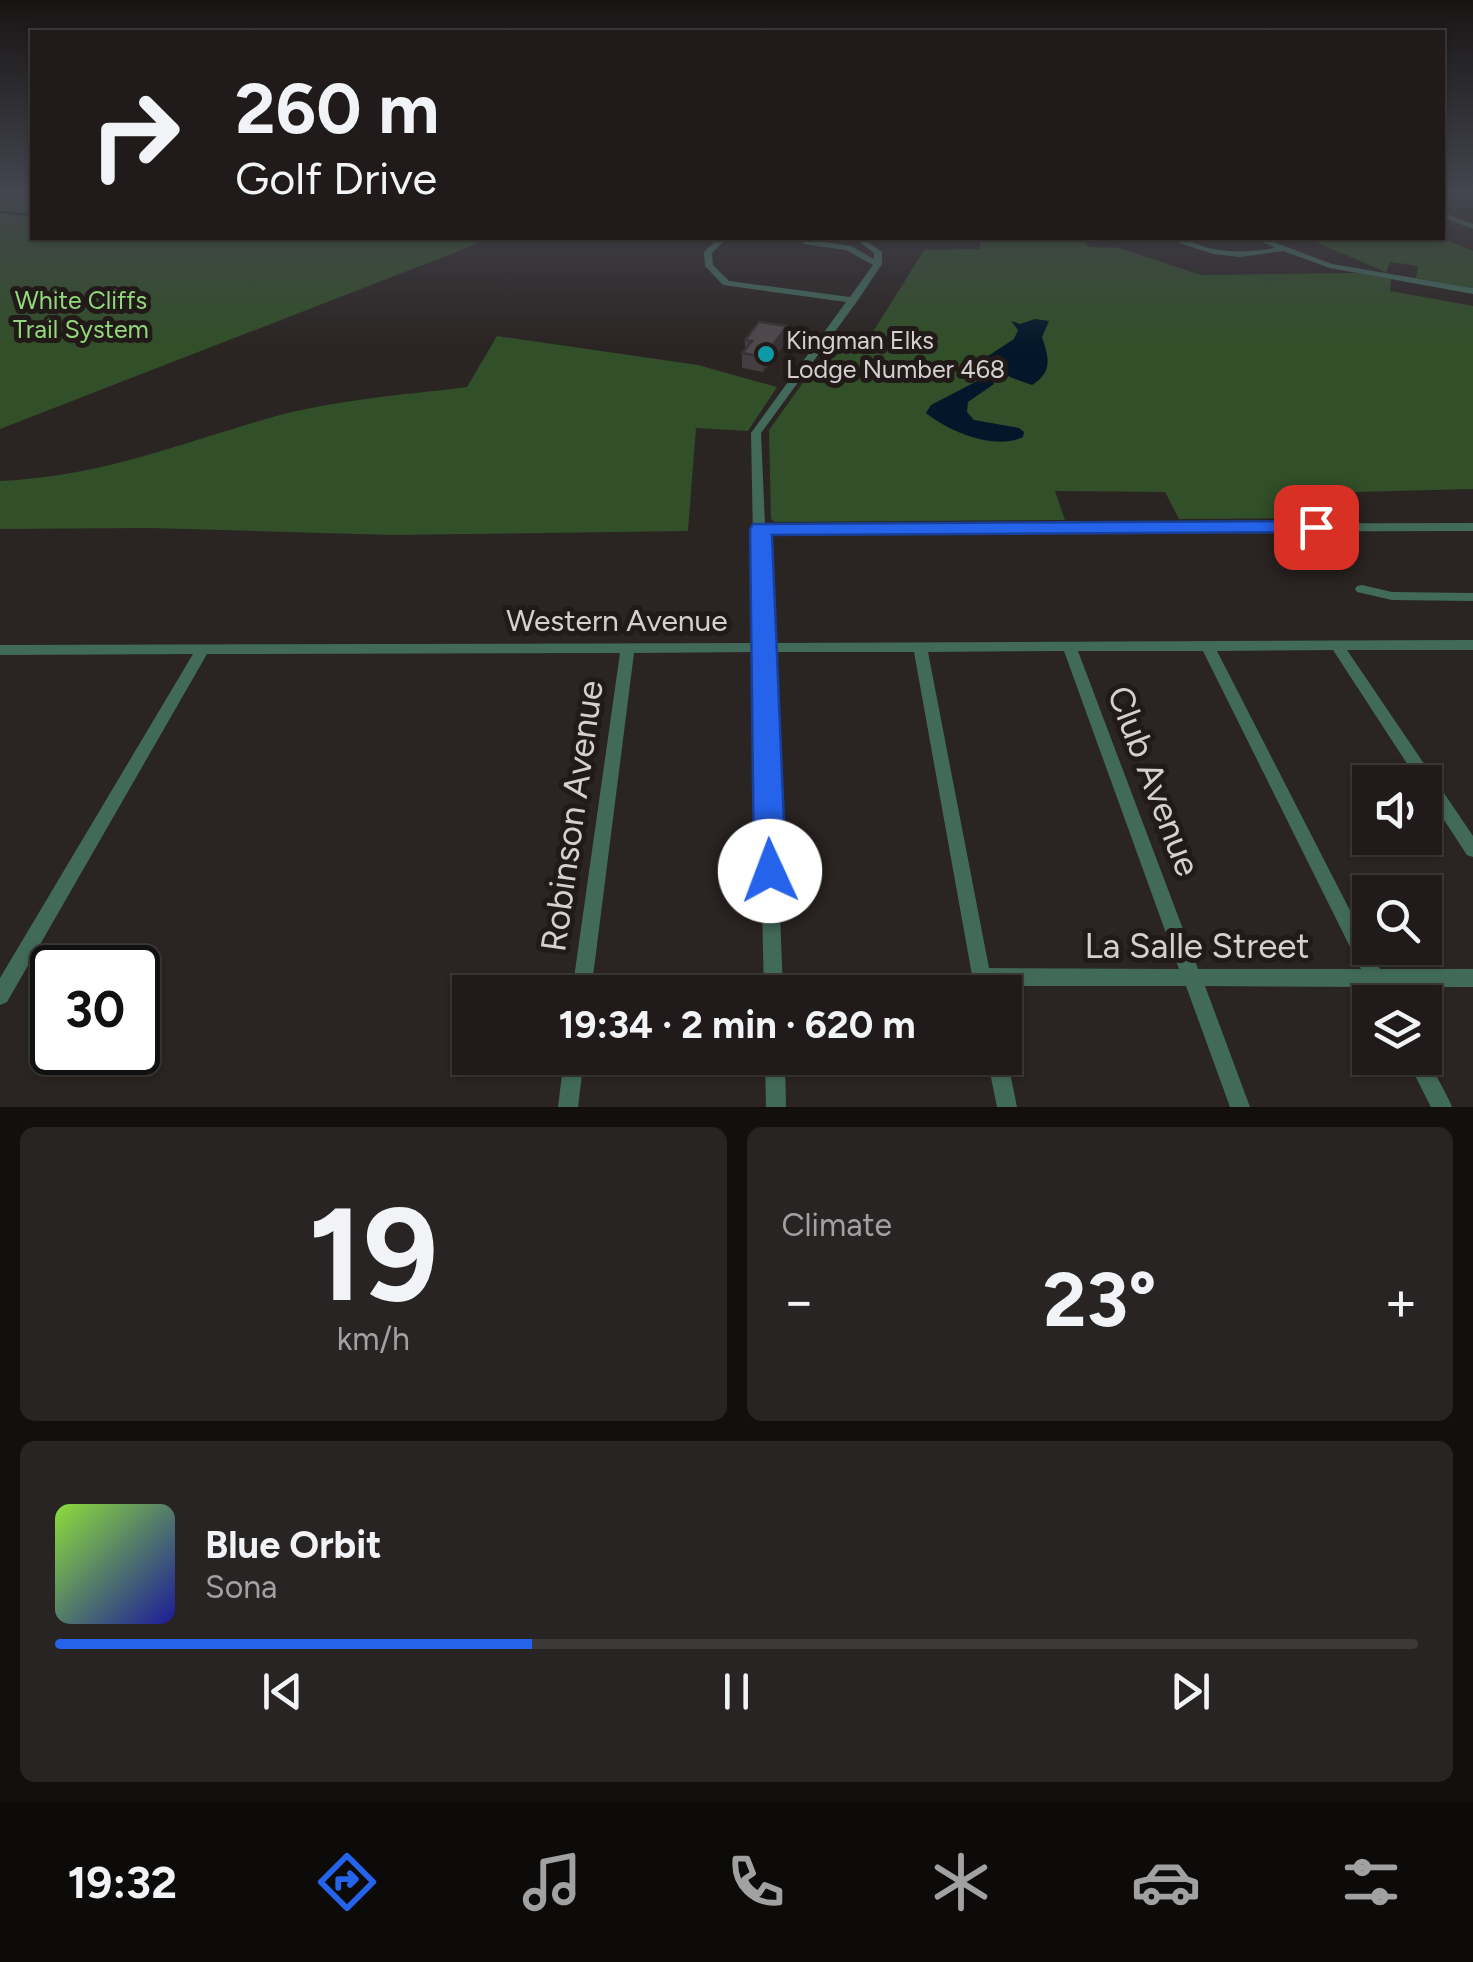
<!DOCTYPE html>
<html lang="en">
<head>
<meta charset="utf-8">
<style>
  body { margin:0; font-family:Figtree,sans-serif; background:#282423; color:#f1f3f6; height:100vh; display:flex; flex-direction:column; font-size:38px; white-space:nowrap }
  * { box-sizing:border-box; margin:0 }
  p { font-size:32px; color:#a2a1a2 }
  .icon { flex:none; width:55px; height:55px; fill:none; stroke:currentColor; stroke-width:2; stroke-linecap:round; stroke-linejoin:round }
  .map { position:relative; height:1107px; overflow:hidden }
  .panel { display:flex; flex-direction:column; gap:20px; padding:20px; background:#120f0e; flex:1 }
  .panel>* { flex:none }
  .top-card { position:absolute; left:30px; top:30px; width:1415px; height:210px; border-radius:0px; box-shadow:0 2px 8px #0004,0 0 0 2px #3d3939; background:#201b1a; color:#f1f3f6; overflow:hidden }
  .fabs { position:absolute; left:1352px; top:765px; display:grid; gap:20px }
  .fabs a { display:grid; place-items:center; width:90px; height:90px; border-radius:0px; background:#201b1a; box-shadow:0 2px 8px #0004,0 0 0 2px #3d3939; font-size:50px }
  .speed { position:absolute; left:30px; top:945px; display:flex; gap:20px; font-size:50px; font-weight:700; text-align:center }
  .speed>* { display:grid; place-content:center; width:130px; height:130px; border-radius:50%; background:#201b1a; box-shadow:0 2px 8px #0004,0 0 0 2px #3d3939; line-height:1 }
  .speed .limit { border:5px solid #111; border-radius:15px; background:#fff; color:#111 }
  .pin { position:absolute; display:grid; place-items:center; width:85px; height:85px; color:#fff; margin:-42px; border-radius:20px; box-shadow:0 5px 15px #0006 }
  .me { position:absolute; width:110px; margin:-55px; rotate:358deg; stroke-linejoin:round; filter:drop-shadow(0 0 8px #0008) }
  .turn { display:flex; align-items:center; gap:35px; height:210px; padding:0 40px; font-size:45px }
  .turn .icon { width:130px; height:130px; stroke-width:2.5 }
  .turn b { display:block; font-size:70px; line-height:85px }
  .big { font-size:75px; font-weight:700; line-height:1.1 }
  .panel .widget { flex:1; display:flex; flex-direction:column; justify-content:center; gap:15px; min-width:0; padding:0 35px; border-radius:15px; background:#282423 }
  .panel .dial { align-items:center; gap:0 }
  .dial b { font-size:130px; line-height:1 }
  .song { display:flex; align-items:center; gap:30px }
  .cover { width:120px; height:120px; border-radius:15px; background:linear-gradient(135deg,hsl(90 70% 55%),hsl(240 70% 35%)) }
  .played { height:10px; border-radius:5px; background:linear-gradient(90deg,#2563eb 35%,#3d3939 35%) }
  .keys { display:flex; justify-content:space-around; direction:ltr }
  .heat { display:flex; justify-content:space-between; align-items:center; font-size:55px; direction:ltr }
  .panel .tiles { flex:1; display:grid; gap:20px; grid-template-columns:1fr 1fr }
  .widget:last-child { grid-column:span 2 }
  .trip { position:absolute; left:452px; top:975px; width:570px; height:100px; border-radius:0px; background:#201b1a; box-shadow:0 2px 8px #0004,0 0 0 2px #3d3939; font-weight:700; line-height:100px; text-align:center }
  .dock { display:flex; height:160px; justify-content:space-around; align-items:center; background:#0d0b0a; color:#a2a1a2 }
  .dock .icon { width:70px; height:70px }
  .dock .on { color:#2563eb }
  .dock b { font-size:45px; color:#f1f3f6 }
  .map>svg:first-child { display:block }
</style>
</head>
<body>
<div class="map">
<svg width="1473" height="1107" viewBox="0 0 1473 1107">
  <rect width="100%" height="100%" fill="#2a2422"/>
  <g fill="#314f28">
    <path d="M0 193H32V238H492L0 429Z"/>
    <path d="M980 238H1084L1088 247 1119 248 1201 275 1357 273 1391 279 1390 291 1473 306V489L1355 492 1330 518 1179 519 1165 492 1055 491 1065 520 775 522 771 519 769 430 830 345 861 351 924 250 980 249Z"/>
    <path d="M1306 238H1442L1473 251V288L1416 278 1418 266 1390 262 1386 272Z"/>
    <path d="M497 336 698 365 777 387 748 431 696 428 688 531 391 535 150 528 0 529V481C98 477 176 445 269 418 332 400 403 395 467 387Z"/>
  </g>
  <g fill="#021729">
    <path d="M1035 319 1049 321 1042 337C1049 358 1053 372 1032 385L1010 377 985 358 1014 339 1018 330 1011 321 1020 324Z"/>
    <path d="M985 377 993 379 994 384 968 402 967 412 974 420 1019 428 1024 432 1023 437C995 451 948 431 926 413L931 405Z"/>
  </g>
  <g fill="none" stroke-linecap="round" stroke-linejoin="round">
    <path stroke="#021729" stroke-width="2.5" d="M0 212 32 215"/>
    <g fill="#426a5b" fill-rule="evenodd">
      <path d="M1442 212 1473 224V229L1442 217Z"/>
      <path d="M719 238H727L712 253 713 265 729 281 850 297 873 265 846 250 803 244 804 238H812L811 240 851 246 874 259V253L854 238H862L882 252V264L858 300 761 433 765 525 1473 523V531L765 533 769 643 1473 640V650H1347L1473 836V857L1467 855 1425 791V782H1419L1333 650 1217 651 1380 969H1473V987H1389L1396 1002H1377L1369 987 1205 986 1250 1107H1230L1186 986H992L993 992H975L914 652H770L783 992H764L756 652 634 653 591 992H572L620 653 207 654 7 1002 0 1005V978L193 654 0 655V645L755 643 751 433 846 302 723 285 705 266 704 252ZM1064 651 1179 969 989 968 928 652ZM1078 651H1203L1361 969H1198Z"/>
      <path d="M1168 238C1182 237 1195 244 1208 248 1231 253 1253 252 1275 248L1254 238H1263L1332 264 1473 288V294L1330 268 1283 251 1240 257 1214 254 1185 245Z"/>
      <path d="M1362 585 1392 592 1473 593V601L1392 600 1357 592 1355 589 1357 586Z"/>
      <path d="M1005 1053 1007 1058 1017 1107H997L987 1058H1005Z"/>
      <path d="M1425 1054 1449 1100 1452 1107H1431L1406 1058H1425Z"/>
      <path d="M564 1058H584L578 1107H558Z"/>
      <path d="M765 1058H785L786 1107H766Z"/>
    </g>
  </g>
  <path fill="#443e41" d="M787 326V342L763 372 742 368V353L745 350V340Z"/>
  <path fill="#373235" d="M787 326V342L763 372 764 357Z"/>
  <path fill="#4f484c" stroke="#373235" stroke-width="2.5" d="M759 322 787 326 764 357 742 353 752 341 745 340Z"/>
  <linearGradient id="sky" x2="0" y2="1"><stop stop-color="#171413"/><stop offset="0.55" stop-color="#44454f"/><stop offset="1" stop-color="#44454f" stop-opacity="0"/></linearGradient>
  <rect width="1473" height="348" fill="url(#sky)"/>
  <path fill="#2563eb" stroke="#184099" stroke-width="2.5" d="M1316 521 1323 523 1327 527 1323 532 772 535 786 871 781 880 770 884 759 880 754 871 750 529 753 524Z"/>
  <circle fill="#0f9aa8" stroke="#211a18" stroke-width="4" cx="766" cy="354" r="10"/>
  <g text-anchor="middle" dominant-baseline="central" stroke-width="10" stroke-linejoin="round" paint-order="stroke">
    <g font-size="25" fill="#91d97b" stroke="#211a18">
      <text x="81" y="300">White Cliffs<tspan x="81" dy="29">Trail System</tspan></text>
    </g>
    <g font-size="25" fill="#d5d0cf" stroke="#211a18" text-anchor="start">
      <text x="786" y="340">Kingman Elks<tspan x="786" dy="29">Lodge Number 468</tspan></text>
    </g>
    <g font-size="30" fill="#d5d0cf" stroke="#211a18">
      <text x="617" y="620">Western Avenue</text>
    </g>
    <g font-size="35" fill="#d5d0cf" stroke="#211a18">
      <text transform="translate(1154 781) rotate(69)">Club Avenue</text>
      <text transform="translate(572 816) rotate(-82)">Robinson Avenue</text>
      <text x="1197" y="946">La Salle Street</text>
    </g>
  </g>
</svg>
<div class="fabs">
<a><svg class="icon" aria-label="sound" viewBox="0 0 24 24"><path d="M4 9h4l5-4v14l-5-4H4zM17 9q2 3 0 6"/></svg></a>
<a><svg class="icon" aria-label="search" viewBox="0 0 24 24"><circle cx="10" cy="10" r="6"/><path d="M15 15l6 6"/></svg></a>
<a><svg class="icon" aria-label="layers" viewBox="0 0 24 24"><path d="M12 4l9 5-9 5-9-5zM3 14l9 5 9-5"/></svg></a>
</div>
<div class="speed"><div class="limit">30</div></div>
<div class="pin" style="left:1316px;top:527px;background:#d93025"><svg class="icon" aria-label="arrive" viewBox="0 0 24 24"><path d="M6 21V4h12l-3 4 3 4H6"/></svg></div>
<svg class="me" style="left:770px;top:871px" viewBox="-20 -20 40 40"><circle r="19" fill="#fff"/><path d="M0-13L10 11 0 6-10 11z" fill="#2563eb"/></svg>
<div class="trip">19:34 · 2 min · 620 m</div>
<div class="top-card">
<div class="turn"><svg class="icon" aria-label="right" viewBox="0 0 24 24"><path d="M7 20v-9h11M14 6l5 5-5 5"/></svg><div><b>260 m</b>Golf Drive</div></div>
</div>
</div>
<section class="panel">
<div class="tiles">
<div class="widget dial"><b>19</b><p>km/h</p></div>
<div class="widget"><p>Climate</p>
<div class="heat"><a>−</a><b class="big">23°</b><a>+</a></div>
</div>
<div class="widget">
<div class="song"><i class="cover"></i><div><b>Blue Orbit</b><p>Sona</p></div></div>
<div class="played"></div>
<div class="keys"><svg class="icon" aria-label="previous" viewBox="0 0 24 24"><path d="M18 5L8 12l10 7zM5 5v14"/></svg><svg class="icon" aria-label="pause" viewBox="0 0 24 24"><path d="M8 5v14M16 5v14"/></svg><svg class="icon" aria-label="next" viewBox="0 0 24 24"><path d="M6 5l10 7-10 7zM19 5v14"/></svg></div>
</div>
</div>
</section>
<nav class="dock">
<b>19:32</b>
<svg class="icon on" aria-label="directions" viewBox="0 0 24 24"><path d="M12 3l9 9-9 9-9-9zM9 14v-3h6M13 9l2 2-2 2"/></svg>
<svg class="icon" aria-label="music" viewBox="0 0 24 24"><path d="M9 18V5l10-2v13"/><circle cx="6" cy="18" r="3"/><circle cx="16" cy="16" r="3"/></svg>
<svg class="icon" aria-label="phone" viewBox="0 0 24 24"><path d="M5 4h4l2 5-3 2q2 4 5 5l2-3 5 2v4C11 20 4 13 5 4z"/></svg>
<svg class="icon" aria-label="climate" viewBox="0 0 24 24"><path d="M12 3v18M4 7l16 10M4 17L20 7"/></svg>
<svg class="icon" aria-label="car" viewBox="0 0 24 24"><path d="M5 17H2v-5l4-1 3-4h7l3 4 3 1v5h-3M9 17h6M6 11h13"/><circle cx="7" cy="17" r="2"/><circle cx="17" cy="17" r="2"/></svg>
<svg class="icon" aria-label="filters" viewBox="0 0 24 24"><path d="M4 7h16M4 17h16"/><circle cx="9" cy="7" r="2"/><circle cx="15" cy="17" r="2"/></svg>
</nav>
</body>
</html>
